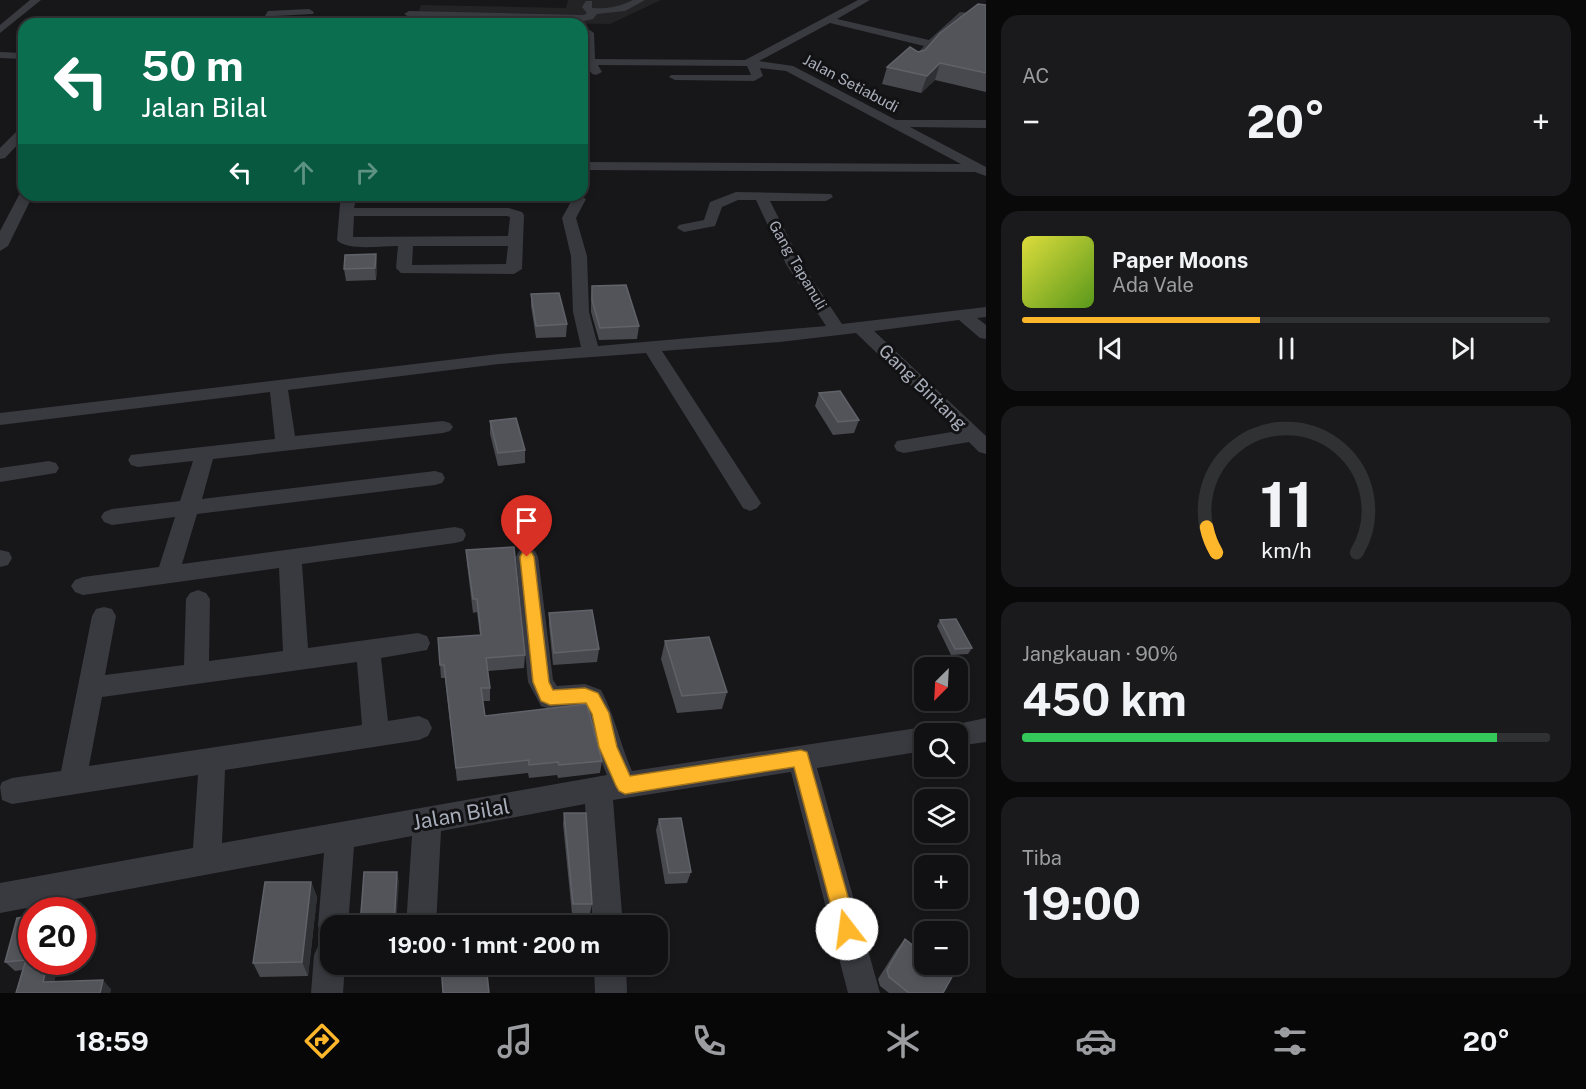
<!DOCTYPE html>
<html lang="id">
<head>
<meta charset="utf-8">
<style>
  body { margin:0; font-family:"Public Sans",sans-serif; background:#1a1a1c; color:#f1f3f6; height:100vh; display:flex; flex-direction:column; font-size:22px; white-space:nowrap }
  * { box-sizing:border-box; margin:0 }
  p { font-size:20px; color:#9c9da0 }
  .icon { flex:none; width:33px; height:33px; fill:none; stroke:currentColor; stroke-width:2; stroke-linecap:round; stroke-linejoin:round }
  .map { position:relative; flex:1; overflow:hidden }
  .details { display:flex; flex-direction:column; gap:15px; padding:15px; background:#09090a; width:600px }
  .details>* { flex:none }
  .guide { position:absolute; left:18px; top:18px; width:570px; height:183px; border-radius:18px; box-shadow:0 3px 9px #0003,0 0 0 2px #303133; background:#0b6e4f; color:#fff; overflow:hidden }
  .needle { width:39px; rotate:204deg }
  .fabs { position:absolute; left:914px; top:657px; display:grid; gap:12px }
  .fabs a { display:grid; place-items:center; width:54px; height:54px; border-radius:12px; background:#111113; box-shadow:0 3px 9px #0003,0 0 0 2px #303133; font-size:30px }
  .speed { position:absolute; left:18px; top:897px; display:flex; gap:12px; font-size:30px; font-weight:700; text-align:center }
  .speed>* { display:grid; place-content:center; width:78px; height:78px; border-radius:50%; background:#111113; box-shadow:0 3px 9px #0003,0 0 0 2px #303133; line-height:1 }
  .speed .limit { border:9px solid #d22; background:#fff; color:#111 }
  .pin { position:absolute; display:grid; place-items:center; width:51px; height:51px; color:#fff; margin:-62px -26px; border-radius:50% 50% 50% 0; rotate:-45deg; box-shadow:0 0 6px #0007 }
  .pin .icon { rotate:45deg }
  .me { position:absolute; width:66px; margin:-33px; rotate:345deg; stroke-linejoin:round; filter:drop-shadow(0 0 4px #0008) }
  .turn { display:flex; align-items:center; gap:21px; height:126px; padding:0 24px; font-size:27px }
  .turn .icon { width:78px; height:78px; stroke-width:2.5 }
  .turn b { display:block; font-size:42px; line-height:51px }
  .lanes { display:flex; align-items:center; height:57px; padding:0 24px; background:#0003; justify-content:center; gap:30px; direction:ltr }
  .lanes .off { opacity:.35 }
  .big { font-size:45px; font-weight:700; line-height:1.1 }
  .details .tile { flex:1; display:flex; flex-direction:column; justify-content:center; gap:9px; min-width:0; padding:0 21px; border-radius:18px; background:#1a1a1c }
  .details .dial { align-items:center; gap:0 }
  .dial svg { height:156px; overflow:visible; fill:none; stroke:#303133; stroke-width:7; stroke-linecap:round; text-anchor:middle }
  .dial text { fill:#f1f3f6; stroke:none }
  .song { display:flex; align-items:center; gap:18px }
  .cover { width:72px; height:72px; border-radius:9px; background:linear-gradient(135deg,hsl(60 70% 55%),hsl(90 70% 35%)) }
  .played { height:6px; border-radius:3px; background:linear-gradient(90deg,#feb62a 45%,#303133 45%) }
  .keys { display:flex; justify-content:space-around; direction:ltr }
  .heat { display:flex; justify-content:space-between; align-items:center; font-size:33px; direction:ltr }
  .charge { height:9px; border-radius:4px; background:linear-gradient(90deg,#34c759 90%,#303133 0) }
  .trip { position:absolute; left:320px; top:915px; width:348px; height:60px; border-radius:18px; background:#111113; box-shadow:0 3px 9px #0003,0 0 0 2px #303133; font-weight:700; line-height:60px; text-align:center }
  .tab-bar { display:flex; height:96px; justify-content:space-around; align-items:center; background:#070708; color:#9c9da0 }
  .tab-bar .icon { width:42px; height:42px }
  .tab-bar .selected { color:#feb62a }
  .tab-bar b { font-size:27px; color:#f1f3f6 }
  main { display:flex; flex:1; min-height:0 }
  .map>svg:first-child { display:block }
</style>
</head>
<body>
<main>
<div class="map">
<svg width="986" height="993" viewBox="0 0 986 993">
  <rect width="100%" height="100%" fill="#171719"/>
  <path fill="#232326" d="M568 0H661L610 24 416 20 421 5 566 8Z"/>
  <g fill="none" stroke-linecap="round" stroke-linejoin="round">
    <g fill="#393a40" fill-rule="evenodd">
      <path d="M30 0H41L0 33V25Z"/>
      <path d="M633 0H645L625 11 597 14 593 19 584 21 409 17 404 14 409 11 584 15 587 13 582 7 586 1H592V8C607 9 619 7 633 0Z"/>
      <path d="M858 0H870L837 19 929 40 960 12 986 14V20L966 17 936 44 918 66 914 67 908 64 924 46 830 23 759 61 793 66 896 120H986V128L910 127 986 167V176L975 172 582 170V162L961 164 786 71 760 68 763 76 754 81 675 80 669 77 671 75H751L747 66 598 65 602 72 596 75 592 74 586 65H582V59H584L582 25 594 33 595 59 745 60Z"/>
      <path d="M309 9 314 12 313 14 275 16 270 24H260L268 11Z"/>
      <path d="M145 18 150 21 148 24H137Z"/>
      <path d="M0 52 24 53V59L0 58Z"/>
      <path d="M24 127V138L5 158 0 159V148L20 128Z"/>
      <path d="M24 191V195H33L8 246 0 251V231L19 195Z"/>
      <path d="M736 192 831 194 833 197 826 201H770L802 264 842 324 986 307V317L977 318 986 325V339L980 338 959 320 874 331 986 436V454L979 452 969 442 904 453 897 451 894 446 897 441 958 431 856 333 780 342 662 351 761 503 757 508 750 511 743 508 646 353 499 364 288 390 295 436 443 421 450 423 453 427 450 431 443 433 213 459 202 499 435 471 442 473 445 478 442 483 435 485 197 514 182 564 455 527 463 529 466 535 463 541 455 543 302 564 308 648 418 633 427 636 430 643 427 650 381 658 388 721 419 716 428 720 432 728 428 736 419 740 225 770 222 843 607 775 595 747 587 714 583 706 550 709 541 706 528 682 516 557 519 551 527 549 535 551 538 557 553 680 557 686 585 684 601 690C615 716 620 744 632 771L924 727 933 731 935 734H924V751L817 768 880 993H848L791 772 613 800 623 926H593L585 804 441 831 436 926H406L412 836 354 847 348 926H330V964H345L343 993H311L314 955 319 944 329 940 322 937 318 926 324 853 0 913V883L193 848 198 775 12 804 2 800 0 787 2 782 12 778 61 771 92 616 96 609 104 607 112 609 116 616 105 675 184 665 186 599 190 593 198 590 206 593 210 599 209 661 283 651 279 568 83 595 75 592 71 586 75 580 83 577 159 567 175 517 112 525 104 522 101 517 104 512 112 509 180 501 193 461 138 467 131 465 128 460 131 455 275 439 270 392 0 425V413L499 354 581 347 573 312 571 256 562 218 574 196 578 195 586 199 576 218 587 256 589 312 598 346 826 326 786 264 756 200H738L722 207 715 226 684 232 677 228 679 225 704 220 710 202ZM357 662 362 725 89 766 102 697Z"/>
      <path d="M343 195H357L354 208H509L522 212 524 215 522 269 514 274 401 273 396 268 398 246C383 246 346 251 337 240L340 204ZM354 216H507L510 217 508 236 353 237ZM413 246H508L506 264 412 265Z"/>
      <path d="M49 461 56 463 59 468 56 473 0 482V468Z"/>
      <path d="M0 550 9 552 12 558 8 565 0 567Z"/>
      <path d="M986 718V742L957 746V734H944L948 726Z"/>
      <path d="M594 964H626L627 993H595Z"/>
    </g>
  </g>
  <g fill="#48494e">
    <path d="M986 5V92L935 80 921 93 882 84 887 67 918 52 925 50Z"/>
    <path d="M376 254 377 266 376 280 346 281 344 269Z"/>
    <path d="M592 286 639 326 637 339 599 340 591 312V298Z"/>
    <path d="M531 294 567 324 566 337 536 338 531 306Z"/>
    <path d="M819 393 859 420 854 433 833 435 815 406Z"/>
    <path d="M490 421 525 450V463L498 466 490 434Z"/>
    <path d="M466 550 525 655 524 668 488 671 490 688V701H482L485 716 602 761 600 773 558 778 557 775 529 778 528 773 457 781 445 678H441L438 638 480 635 477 612 473 613 467 564Z"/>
    <path d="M549 613 599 649 597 662 553 665 549 625Z"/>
    <path d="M940 620 972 648 968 654 951 655 937 626Z"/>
    <path d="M665 641 727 692 722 709 677 713 661 659Z"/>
    <path d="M564 813 592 904 590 914H572L563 824Z"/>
    <path d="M659 819 691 872 687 883 665 884 656 830Z"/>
    <path d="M311 882 317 897 308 976 260 977 253 963Z"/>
    <path d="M17 918 32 962H59L54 982 111 989 110 993H16L22 970 15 971 5 962Z"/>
    <path d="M905 939 943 993H889L880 986 878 979 897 949Z"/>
  </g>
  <g fill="#303134">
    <path d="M940 63 935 80 921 93 927 76Z"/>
    <path d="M376 254 377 266 376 280 375 268Z"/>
    <path d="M397 872 399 882 396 926H394Z"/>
    <path d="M311 882 317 897 308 976 302 962Z"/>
    <path d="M48 962H59L52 991 43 982Z"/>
    <path d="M103 980 111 989 110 993H100Z"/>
  </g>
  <g fill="#53545a" stroke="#606269" stroke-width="1.5">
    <path d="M978 4 986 5V73L940 63 927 76 887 67 910 47 918 52 925 50 940 33Z"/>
    <path d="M376 254 375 268 344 269 345 255Z"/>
    <path d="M626 285 639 326 600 328 592 300V286Z"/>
    <path d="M559 293 567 324 536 326 531 294Z"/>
    <path d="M840 391 859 420 838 422 819 393Z"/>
    <path d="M516 418 525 450 498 453 490 421Z"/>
    <path d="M514 547 525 655 486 658 490 688H481L485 716 587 704 602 761 559 765 558 762 529 765V760L456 768 444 665H440L438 638 481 635 477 599H473L466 550Z"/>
    <path d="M592 610 599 649 554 653 549 613Z"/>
    <path d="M956 619 972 648 955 649 940 620Z"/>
    <path d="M709 637 727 692 682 696 665 641Z"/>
    <path d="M564 813H586L592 904H573Z"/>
    <path d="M681 818 691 872 669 873 659 819Z"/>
    <path d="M364 872H397L394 926H360Z"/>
    <path d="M265 882H311L302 962 253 963Z"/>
    <path d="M32 916V962H48L43 982 103 980 100 993H16L26 960 5 962 17 918Z"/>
    <path d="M905 939 924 954V964H938L953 975 943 993H909L889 977 887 970Z"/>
    <path d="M441 964H486L489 993H443Z"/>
  </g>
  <path fill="#feb62a" stroke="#a5761b" stroke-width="1.5" d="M527 551 532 553 534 557 549 682 553 690 585 688 598 693 609 713 617 747 630 776 801 750 807 752 857 929 854 936 847 939 840 936 837 929 794 767 625 794 619 791 616 786 599 747 592 714 586 703 550 705 541 701 533 682 520 557 522 553Z"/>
  <g text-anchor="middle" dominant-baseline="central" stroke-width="6" stroke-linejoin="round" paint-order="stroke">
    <g font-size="15" fill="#a8adba" stroke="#121214">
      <text transform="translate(851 83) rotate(28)">Jalan Setiabudi</text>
      <text transform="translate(798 265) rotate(60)">Gang Tapanuli</text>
    </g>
    <g font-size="18" fill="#a8adba" stroke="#121214">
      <text transform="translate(923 387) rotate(44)">Gang Bintang</text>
    </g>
    <g font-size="21" fill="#a8adba" stroke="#121214">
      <text transform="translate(461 814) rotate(-10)">Jalan Bilal</text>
    </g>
  </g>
</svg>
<div class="fabs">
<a><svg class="needle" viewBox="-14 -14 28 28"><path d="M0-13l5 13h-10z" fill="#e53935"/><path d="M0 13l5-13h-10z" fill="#9c9da0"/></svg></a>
<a><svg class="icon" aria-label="search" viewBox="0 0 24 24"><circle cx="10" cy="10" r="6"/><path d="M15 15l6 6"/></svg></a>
<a><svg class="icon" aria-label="layers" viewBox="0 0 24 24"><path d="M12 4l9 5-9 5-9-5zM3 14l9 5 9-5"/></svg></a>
<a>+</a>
<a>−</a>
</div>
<div class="speed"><div class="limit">20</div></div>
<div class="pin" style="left:527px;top:557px;background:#d93025"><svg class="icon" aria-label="arrive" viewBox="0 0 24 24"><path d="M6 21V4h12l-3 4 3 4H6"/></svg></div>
<svg class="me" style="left:847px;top:929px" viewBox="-20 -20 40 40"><circle r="19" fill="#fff"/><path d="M0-13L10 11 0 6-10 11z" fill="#feb62a"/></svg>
<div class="trip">19:00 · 1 mnt · 200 m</div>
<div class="guide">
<div class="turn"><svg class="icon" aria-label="left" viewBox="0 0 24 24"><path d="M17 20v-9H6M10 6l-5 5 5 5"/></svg><div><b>50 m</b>Jalan Bilal</div></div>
<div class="lanes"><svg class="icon" aria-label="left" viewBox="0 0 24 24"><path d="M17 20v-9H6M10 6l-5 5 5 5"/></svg><svg class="icon off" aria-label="ahead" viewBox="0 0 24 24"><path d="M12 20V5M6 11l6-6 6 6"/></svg><svg class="icon off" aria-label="right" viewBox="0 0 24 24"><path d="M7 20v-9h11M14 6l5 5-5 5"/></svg></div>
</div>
</div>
<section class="details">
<div class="tile"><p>AC</p>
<div class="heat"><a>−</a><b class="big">20°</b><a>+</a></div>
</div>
<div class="tile">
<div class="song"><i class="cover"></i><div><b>Paper Moons</b><p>Ada Vale</p></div></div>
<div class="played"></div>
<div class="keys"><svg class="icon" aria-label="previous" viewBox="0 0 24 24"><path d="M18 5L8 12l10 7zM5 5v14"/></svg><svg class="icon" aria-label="pause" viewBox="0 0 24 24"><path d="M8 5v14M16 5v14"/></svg><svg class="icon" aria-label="next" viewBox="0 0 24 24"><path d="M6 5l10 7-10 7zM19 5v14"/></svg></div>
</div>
<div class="tile dial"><svg viewBox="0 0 100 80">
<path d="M14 69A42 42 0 1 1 86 69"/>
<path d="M14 69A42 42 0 0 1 9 56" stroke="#feb62a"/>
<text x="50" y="56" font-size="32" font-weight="700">11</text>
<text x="50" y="72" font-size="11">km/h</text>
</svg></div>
<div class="tile"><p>Jangkauan · 90%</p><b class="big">450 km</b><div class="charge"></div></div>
<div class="tile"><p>Tiba</p><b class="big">19:00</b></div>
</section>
</main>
<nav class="tab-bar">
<b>18:59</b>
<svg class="icon selected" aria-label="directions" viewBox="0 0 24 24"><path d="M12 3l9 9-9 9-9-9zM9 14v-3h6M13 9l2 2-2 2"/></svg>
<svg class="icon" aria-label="music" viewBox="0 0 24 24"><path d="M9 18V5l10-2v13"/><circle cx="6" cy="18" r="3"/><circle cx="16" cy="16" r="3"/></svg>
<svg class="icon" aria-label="phone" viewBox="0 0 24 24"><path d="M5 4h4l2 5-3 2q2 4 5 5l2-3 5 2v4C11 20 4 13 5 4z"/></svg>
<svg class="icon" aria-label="climate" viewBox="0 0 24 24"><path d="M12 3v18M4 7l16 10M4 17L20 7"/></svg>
<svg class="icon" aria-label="car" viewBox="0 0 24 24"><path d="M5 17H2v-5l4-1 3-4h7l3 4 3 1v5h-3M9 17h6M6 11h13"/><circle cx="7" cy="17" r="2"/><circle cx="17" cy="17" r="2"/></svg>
<svg class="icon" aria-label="filters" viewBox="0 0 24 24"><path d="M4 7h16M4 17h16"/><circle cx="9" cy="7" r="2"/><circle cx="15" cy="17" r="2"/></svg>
<b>20°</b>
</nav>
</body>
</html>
